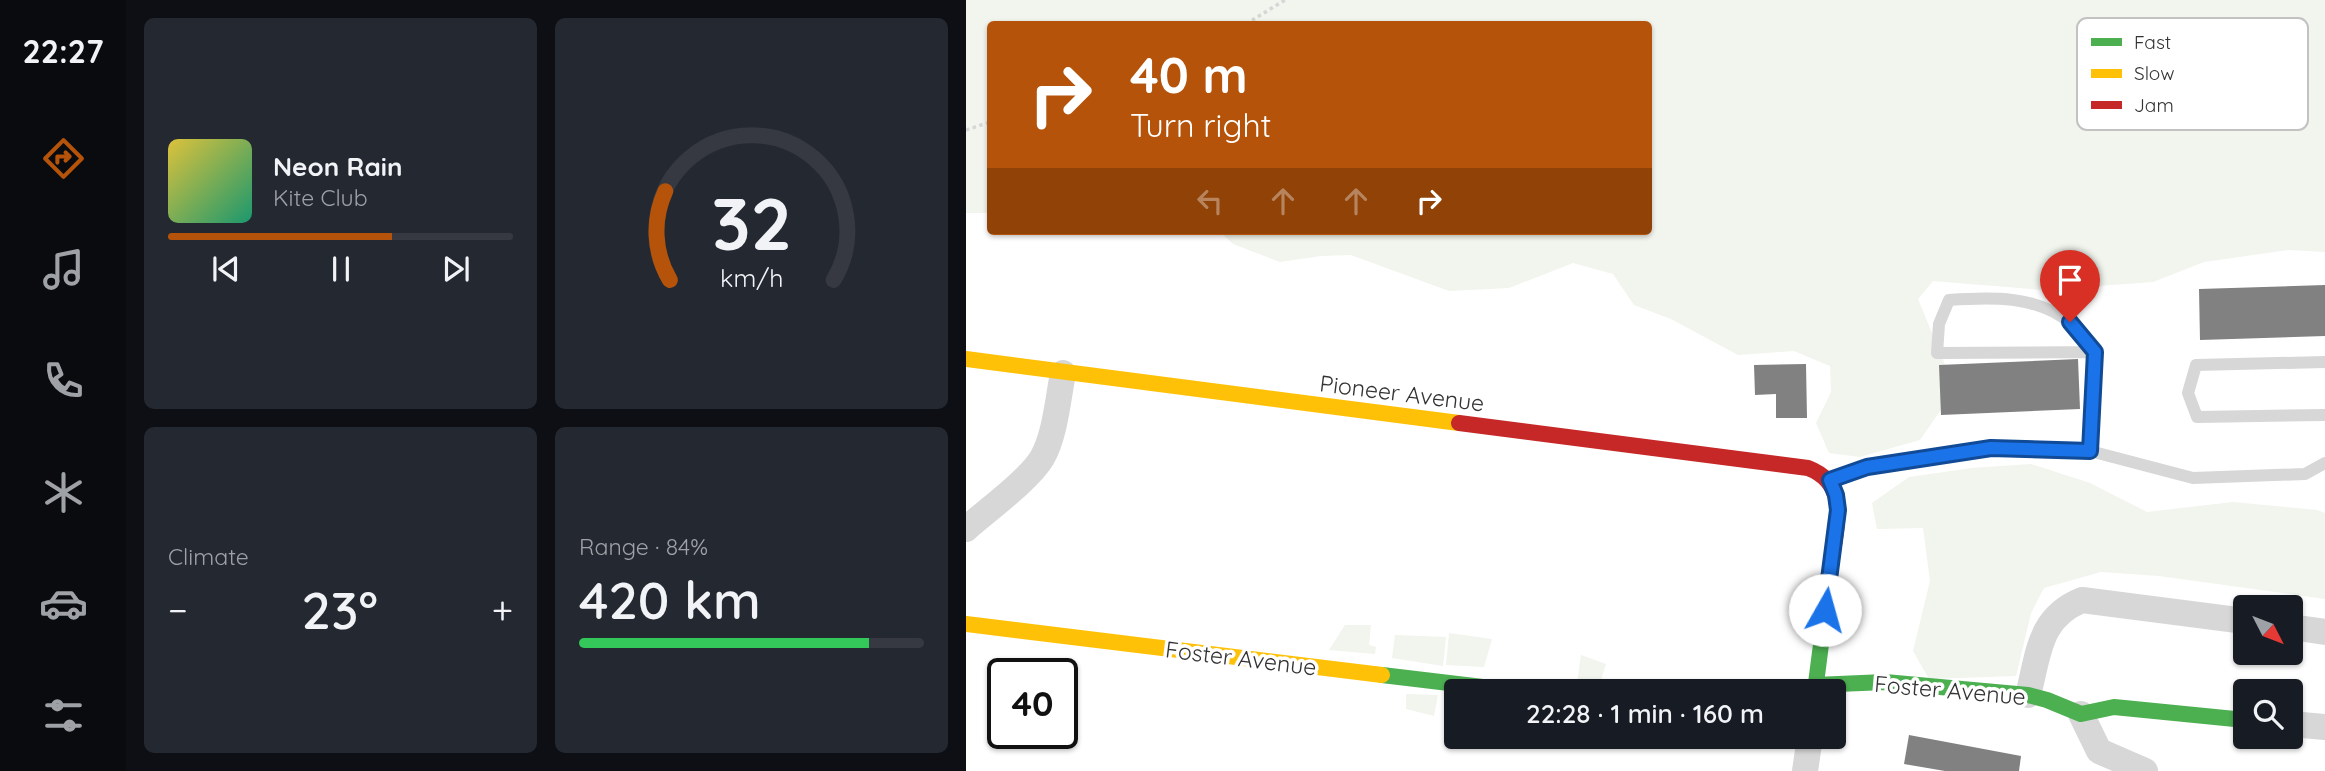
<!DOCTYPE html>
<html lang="en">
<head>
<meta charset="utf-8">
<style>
  body { margin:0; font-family:Quicksand,sans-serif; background:#242831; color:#f1f3f6; height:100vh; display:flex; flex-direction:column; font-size:26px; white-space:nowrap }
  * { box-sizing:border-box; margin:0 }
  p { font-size:23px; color:#9ea1a6 }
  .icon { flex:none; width:38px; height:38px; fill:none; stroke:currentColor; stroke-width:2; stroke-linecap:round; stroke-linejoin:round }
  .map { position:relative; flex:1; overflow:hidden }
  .drawer { display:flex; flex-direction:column; gap:18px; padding:18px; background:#0d0f14; width:840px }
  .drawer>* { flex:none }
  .top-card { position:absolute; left:21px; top:21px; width:665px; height:214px; border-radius:7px; box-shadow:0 2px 5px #0004; background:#b45309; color:#fff; overflow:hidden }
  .needle { width:46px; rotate:132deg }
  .buttons { position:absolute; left:1267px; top:595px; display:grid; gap:14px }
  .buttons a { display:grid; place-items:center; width:70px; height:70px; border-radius:7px; background:#171b24; box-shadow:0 2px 5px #0004; font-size:35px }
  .speed { position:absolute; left:21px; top:658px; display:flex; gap:14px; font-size:35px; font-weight:700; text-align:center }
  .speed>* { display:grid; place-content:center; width:91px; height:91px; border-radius:50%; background:#171b24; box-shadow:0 2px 5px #0004; line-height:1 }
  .speed .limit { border:4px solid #111; border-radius:10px; background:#fff; color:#111 }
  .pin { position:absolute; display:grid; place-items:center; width:60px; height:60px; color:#fff; margin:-72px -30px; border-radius:50% 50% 50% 0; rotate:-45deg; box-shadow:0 0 7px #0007 }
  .pin .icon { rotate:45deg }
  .me { position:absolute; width:77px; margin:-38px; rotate:7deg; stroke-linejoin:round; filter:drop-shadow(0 0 5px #0008) }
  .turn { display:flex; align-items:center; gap:24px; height:147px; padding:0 28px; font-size:32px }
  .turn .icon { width:91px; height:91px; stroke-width:2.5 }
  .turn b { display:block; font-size:49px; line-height:60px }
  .lanes { display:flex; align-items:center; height:66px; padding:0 28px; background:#0003; justify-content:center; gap:35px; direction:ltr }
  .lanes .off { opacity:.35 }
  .big { font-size:52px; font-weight:600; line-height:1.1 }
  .drawer .widget { flex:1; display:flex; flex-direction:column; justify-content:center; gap:10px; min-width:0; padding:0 24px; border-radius:10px; background:#242831 }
  .drawer .dial { align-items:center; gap:0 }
  .dial svg { height:182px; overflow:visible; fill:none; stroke:#363941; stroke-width:7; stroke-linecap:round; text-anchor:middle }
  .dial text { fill:#f1f3f6; stroke:none }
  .song { display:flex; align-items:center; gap:21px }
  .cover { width:84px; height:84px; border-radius:10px; background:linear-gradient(135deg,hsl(50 70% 55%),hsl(160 70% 35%)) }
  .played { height:7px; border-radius:4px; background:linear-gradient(90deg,#b45309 65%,#363941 65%) }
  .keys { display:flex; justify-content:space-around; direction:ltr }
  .heat { display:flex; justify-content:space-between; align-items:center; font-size:38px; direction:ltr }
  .charge { height:10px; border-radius:5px; background:linear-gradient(90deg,#34c759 84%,#363941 0) }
  .drawer .tiles { flex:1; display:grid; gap:18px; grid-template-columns:repeat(2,1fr) }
  .trip { position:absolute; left:478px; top:679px; width:402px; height:70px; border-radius:7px; background:#171b24; box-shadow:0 2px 5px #0004; font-weight:600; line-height:70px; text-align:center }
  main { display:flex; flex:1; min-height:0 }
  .menu { display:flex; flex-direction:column; width:126px; justify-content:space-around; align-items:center; background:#090b0e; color:#9ea1a6 }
  .menu .icon { width:49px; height:49px }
  .menu .on { color:#b45309 }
  .menu b { font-size:32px; color:#f1f3f6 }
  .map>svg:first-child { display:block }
</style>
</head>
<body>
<main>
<nav class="menu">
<b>22:27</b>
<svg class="icon on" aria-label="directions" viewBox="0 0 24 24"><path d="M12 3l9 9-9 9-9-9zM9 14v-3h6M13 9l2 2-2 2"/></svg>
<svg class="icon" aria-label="music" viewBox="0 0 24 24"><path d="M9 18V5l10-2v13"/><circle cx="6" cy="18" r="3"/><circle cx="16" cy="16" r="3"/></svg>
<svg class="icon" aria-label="phone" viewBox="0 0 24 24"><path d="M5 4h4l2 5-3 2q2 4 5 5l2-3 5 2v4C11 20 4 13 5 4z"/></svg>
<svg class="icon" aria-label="climate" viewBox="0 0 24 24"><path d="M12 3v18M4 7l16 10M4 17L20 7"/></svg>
<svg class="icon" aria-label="car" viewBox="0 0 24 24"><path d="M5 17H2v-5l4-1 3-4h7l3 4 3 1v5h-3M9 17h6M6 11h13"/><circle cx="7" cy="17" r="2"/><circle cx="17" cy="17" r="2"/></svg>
<svg class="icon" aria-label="filters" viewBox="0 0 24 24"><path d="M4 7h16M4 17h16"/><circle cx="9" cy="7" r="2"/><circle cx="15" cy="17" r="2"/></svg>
</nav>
<section class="drawer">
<div class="tiles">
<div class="widget">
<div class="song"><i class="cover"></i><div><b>Neon Rain</b><p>Kite Club</p></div></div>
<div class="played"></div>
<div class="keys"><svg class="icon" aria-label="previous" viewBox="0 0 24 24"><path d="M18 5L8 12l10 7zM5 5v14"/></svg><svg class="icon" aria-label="pause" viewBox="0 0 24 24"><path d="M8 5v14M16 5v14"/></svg><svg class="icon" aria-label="next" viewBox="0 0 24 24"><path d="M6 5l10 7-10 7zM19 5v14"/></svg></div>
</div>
<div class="widget dial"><svg viewBox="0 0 100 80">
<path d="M14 69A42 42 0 1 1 86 69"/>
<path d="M14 69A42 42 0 0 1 12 30" stroke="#b45309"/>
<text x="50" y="56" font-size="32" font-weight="700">32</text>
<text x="50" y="72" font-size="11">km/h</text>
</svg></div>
<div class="widget"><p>Climate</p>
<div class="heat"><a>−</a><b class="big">23°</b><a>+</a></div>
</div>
<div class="widget"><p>Range · 84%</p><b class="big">420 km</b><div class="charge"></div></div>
</div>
</section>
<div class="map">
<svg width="1359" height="771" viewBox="0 0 1359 771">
  <rect width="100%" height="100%" fill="#fff"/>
  <g fill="#f1f5ed">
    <path d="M0 0H1359V252L1322 250 1238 262 1187 282 1076 290 967 281 952 299 982 372 981 401 954 440 894 457 863 453 850 423 865 392 864 366 828 351 772 355 705 319 668 305 647 274 607 263 543 288 483 291 385 255 355 256 314 262 267 244 253 231H682V24H24V213H0Z"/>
    <path d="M1065 464 1124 483 1181 512 1267 502 1351 510 1359 513V599L1193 576 1135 572 1078 588 1065 613 1050 676 963 679 947 651 964 581 957 528 911 529 906 503 943 477 1006 468Z"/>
    <path d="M379 625H405L403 645 410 647 409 654 363 650Z"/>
    <path d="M483 633 526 639 518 667 480 665Z"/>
    <path d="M429 635 480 637 477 666 426 658Z"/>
    <path d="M615 655 640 664 633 686 611 683Z"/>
    <path d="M440 694 472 695 468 716 440 709Z"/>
  </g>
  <g fill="#818181">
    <path d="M1359 285V336L1234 340 1233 289Z"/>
    <path d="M1112 359 1114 409 975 415 973 365Z"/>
    <path d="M840 364 841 418H810V394L789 395 788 365Z"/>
    <path d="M943 735 1055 756 1053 771H979L938 764Z"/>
  </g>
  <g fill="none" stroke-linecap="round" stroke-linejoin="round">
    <g stroke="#d6d6d6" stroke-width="3.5" stroke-dasharray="3.5 3.5" stroke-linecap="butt">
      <path d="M280 24 319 0"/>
      <path d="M0 130 24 122"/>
    </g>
    <g stroke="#d7d7d7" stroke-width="12">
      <path d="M1359 362 1230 365 1222 393 1231 417 1359 415"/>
      <path d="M1124 451 1227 478 1339 474 1359 463"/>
      <path d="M867 479 901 467 1025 448 1124 451 1129 352C1121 343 1114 331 1104 323 1072 295 1023 297 983 300L973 324 971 353 1129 352"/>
    </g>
    <g stroke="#d7d7d7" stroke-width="26">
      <path d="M0 529C20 511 63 480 76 458 89 436 92 399 97 373"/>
      <path d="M1325 627 1359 632"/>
      <path d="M1062 695C1073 654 1072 618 1116 600L1279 621"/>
      <path d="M1115 714 1133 751 1179 771"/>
      <path d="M1325 724 1359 727"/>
      <path d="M839 771 844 737"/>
    </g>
    <g stroke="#4caf50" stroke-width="16">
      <path d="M416 675 550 691"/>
      <path d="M849 685 919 682 1062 695 1081 700 1115 714 1148 707 1279 720"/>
      <path d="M849 691 866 559"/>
    </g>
    <g stroke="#ffc107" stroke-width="16">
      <path d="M0 359 493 423"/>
      <path d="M0 624 416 675"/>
    </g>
    <path stroke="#c62828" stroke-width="16" d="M493 423 842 468C884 484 870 525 866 559"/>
  </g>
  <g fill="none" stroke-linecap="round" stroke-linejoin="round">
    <g stroke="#114b97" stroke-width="18">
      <path id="route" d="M859 610 872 510 870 495 864 480 901 467 1025 448 1124 451 1129 352 1104 322"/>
    </g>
    <use href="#route" stroke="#1a73e8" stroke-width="12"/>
  </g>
  <g text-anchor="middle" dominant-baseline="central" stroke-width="7" stroke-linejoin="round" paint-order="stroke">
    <g font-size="23" fill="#333" stroke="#fff">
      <text transform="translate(436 393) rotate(7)">Pioneer Avenue</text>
      <text transform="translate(275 658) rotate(7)">Foster Avenue</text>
      <text transform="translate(984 690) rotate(5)">Foster Avenue</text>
    </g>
  </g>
  <rect x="1111" y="18" width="231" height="112" rx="10" fill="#fff" stroke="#c2c2c2" stroke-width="2"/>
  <rect x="1125" y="38" width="31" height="8" fill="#4caf50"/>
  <rect x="1125" y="69" width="31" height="9" fill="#ffc107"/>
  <rect x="1125" y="101" width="31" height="8" fill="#c62828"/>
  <g font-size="19" fill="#333">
    <text x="1168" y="49">Fast</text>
    <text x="1168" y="80">Slow</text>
    <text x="1168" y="112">Jam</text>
  </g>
</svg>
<div class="buttons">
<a><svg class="needle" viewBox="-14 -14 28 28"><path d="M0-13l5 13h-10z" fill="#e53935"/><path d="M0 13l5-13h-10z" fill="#9ea1a6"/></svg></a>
<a><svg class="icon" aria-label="search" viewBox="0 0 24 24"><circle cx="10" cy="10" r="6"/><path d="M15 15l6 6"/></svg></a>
</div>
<div class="speed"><div class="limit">40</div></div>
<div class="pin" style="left:1104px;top:322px;background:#d93025"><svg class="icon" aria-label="arrive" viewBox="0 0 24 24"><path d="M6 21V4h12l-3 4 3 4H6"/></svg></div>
<svg class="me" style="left:859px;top:610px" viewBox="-20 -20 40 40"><circle r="19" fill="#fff"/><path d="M0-13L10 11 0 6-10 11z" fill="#1a73e8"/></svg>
<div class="trip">22:28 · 1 min · 160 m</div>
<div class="top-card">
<div class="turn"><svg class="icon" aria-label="right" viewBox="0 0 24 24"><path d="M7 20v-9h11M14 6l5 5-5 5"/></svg><div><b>40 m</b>Turn right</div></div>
<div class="lanes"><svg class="icon off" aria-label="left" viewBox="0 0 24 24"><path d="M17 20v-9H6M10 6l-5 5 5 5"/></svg><svg class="icon off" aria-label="ahead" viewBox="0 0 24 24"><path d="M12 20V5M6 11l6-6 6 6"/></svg><svg class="icon off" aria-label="ahead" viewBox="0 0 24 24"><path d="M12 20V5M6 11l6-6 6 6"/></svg><svg class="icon" aria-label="right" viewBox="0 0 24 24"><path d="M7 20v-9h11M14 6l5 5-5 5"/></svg></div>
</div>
</div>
</main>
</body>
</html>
